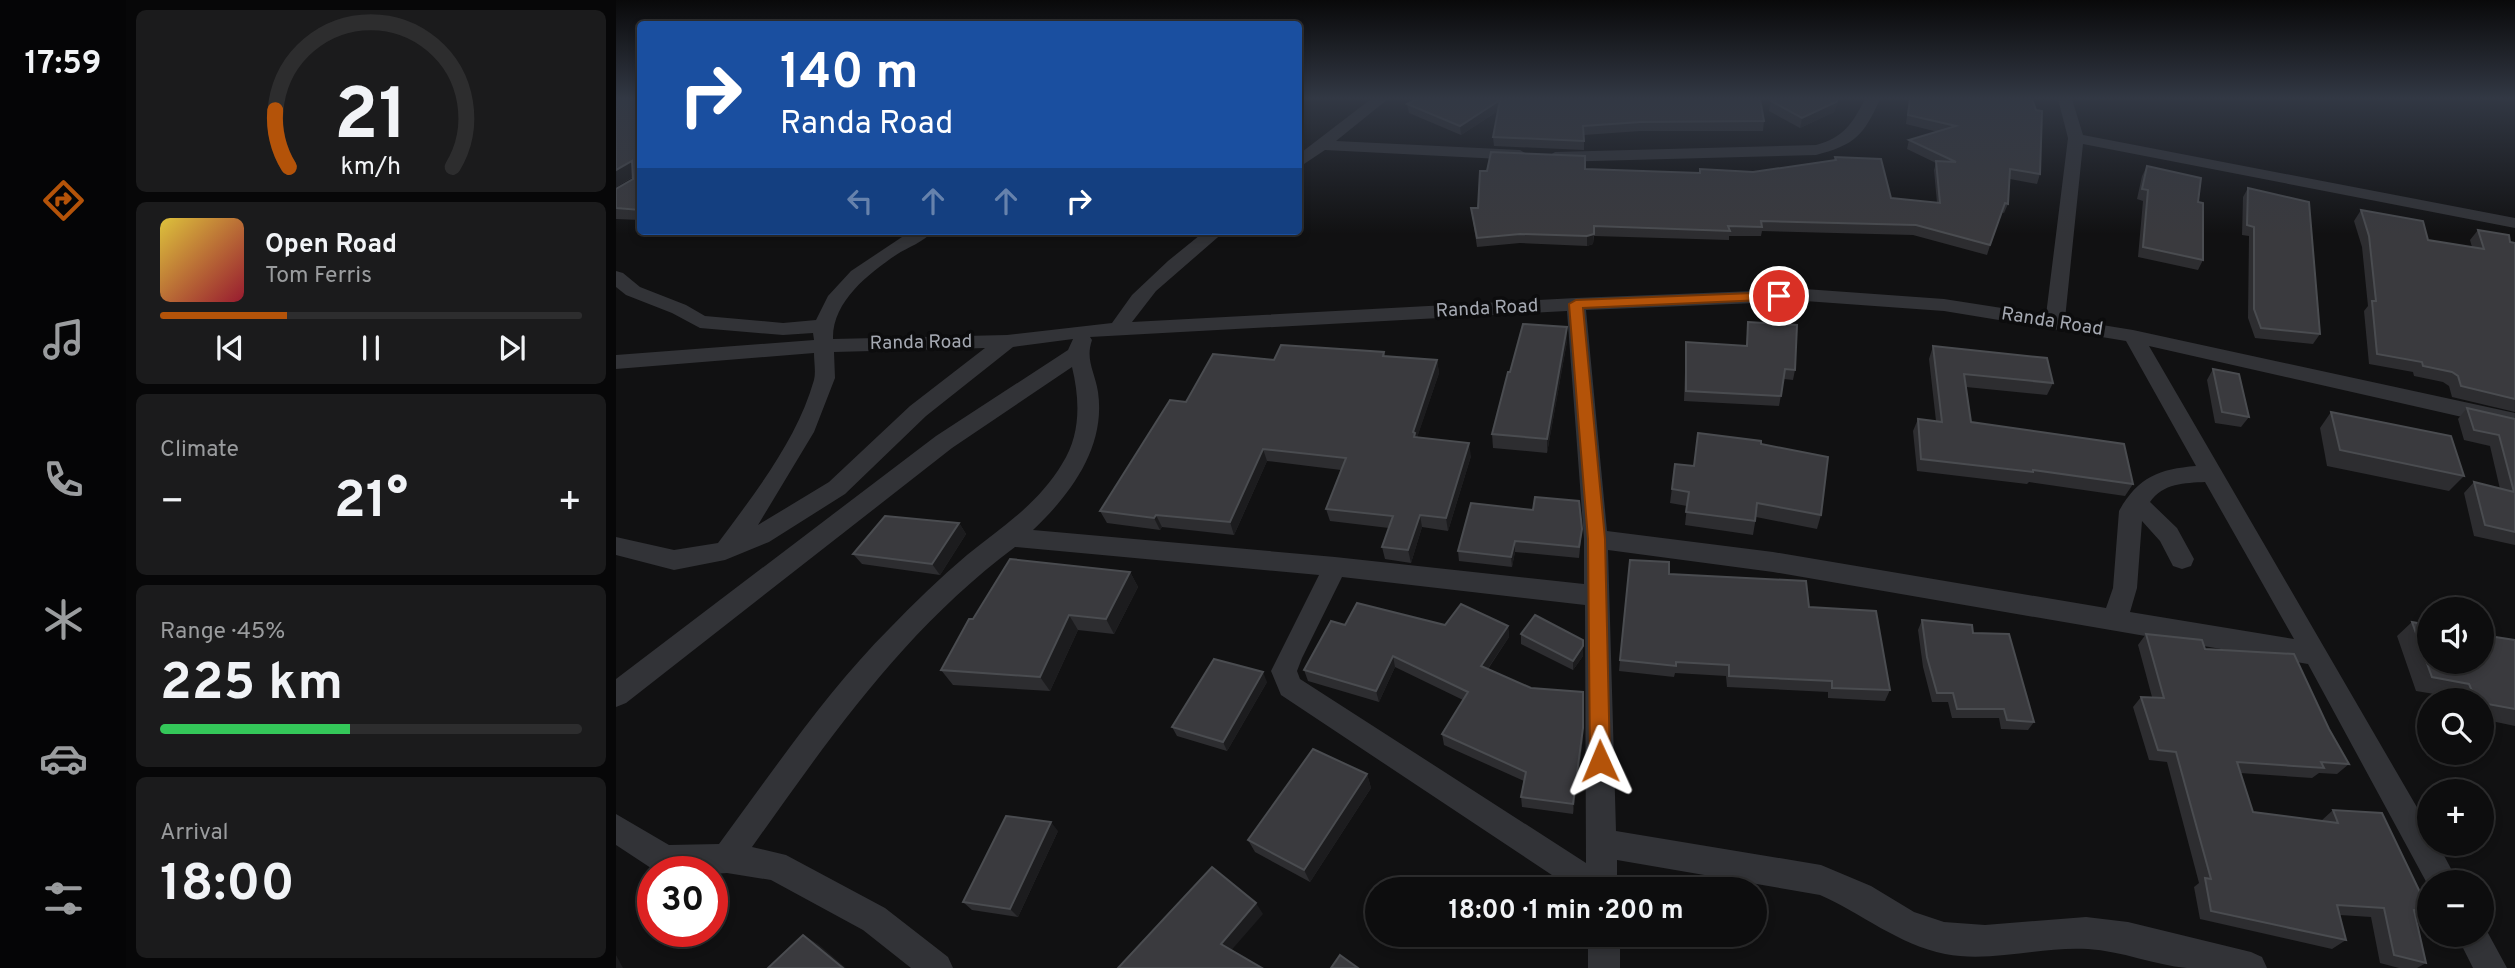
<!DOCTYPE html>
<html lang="en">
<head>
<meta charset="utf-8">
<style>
  body { margin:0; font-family:Overpass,sans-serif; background:#1b1b1c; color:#f1f3f6; height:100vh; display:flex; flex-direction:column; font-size:26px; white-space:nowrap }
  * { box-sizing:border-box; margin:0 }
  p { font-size:23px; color:#9a9c9e }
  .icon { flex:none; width:38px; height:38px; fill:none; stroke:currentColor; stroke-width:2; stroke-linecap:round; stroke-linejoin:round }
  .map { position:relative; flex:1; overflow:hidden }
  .details { display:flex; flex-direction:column; gap:10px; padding:10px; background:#070708; width:490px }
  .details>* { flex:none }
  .top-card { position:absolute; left:21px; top:21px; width:665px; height:214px; border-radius:7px; box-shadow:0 4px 10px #0003,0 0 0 2px #2d2d2e; background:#1a4fa0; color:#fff; overflow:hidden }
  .controls { position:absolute; left:1801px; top:597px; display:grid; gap:14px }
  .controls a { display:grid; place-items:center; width:77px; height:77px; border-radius:50%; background:#0d0d0e; box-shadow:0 4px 10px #0003,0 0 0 2px #2d2d2e; font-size:35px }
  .speed { position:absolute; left:21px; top:856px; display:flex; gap:14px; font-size:35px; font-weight:700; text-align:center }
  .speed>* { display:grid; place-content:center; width:91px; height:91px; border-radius:50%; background:#0d0d0e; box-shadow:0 4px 10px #0003,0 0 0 2px #2d2d2e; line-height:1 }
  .speed .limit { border:10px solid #d22; background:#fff; color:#111 }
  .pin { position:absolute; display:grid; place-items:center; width:60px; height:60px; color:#fff; margin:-30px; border:4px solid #fff; border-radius:50%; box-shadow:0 2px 7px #0007 }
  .me { position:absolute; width:77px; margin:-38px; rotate:359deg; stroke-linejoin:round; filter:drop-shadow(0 0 5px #0008) }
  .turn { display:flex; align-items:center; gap:24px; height:147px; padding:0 28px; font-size:32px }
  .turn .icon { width:91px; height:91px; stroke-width:2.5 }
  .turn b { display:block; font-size:49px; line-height:60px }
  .lanes { display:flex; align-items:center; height:66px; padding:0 28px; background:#0003; justify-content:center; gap:35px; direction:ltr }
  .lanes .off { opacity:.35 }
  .big { font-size:52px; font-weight:700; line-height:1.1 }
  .details .widget { flex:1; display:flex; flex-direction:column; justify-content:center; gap:10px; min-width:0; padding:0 24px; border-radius:10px; background:#1b1b1c }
  .details .dial { align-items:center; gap:0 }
  .dial svg { height:182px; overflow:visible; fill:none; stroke:#2d2d2e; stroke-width:7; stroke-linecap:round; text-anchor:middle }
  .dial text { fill:#f1f3f6; stroke:none }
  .song { display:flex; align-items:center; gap:21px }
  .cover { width:84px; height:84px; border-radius:10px; background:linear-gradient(135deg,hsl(50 70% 55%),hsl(350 70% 35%)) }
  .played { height:7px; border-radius:4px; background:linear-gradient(90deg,#b45309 30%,#2d2d2e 30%) }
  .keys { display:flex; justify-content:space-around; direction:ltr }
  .heat { display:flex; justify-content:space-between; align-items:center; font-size:38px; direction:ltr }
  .charge { height:10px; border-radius:5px; background:linear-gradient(90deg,#34c759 45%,#2d2d2e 0) }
  .trip { position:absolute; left:749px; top:877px; width:402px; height:70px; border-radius:35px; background:#0d0d0e; box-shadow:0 4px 10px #0003,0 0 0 2px #2d2d2e; font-weight:700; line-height:70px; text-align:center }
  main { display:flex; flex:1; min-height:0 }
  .tabs { display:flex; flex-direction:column; width:126px; justify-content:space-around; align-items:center; background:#050506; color:#9a9c9e }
  .tabs .icon { width:49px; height:49px }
  .tabs .current { color:#b45309 }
  .tabs b { font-size:32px; color:#f1f3f6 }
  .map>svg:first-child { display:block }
</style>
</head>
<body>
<main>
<nav class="tabs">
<b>17:59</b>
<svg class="icon current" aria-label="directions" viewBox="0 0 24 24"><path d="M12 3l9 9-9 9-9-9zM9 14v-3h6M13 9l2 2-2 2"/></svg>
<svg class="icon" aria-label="music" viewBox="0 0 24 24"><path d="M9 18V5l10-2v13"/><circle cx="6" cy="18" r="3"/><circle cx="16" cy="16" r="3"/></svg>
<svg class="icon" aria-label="phone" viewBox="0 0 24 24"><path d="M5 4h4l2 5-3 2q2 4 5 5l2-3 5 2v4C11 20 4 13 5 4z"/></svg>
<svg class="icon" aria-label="climate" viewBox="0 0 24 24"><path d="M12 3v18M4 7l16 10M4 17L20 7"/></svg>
<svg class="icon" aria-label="car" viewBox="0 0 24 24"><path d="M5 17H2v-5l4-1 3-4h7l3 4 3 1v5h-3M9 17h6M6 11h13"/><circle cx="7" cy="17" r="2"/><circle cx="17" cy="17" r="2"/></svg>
<svg class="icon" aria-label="filters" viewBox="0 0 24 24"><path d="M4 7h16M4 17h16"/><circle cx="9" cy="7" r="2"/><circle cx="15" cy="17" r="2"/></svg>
</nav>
<section class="details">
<div class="widget dial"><svg viewBox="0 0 100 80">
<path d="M14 69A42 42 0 1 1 86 69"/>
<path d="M14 69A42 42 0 0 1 8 44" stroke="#b45309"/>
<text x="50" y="56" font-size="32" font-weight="700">21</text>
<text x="50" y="72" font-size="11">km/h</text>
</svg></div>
<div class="widget">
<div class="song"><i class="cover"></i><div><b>Open Road</b><p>Tom Ferris</p></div></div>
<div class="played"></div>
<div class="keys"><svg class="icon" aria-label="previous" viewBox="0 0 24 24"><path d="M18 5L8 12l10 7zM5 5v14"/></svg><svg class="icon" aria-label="pause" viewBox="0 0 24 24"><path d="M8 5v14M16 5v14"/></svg><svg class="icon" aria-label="next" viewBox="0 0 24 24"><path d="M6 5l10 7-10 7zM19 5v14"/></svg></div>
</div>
<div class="widget"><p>Climate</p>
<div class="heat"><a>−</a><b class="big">21°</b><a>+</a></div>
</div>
<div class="widget"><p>Range · 45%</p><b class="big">225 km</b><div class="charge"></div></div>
<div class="widget"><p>Arrival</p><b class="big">18:00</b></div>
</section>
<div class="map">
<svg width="1899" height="968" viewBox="0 0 1899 968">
  <rect width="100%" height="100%" fill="#111112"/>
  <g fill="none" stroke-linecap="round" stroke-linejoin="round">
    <g fill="#323337" fill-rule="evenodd">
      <path d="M755 99H772L720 141 904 150 912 155 904 160 709 150 682 168V155Z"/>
      <path d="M1249 99H1264C1248 135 1239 145 1200 155L939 162 931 157 939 152 1200 145C1227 138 1237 123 1249 99Z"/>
      <path d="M1442 99H1456L1467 135 1899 218V228L1467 144 1449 319 1517 330 1899 413V429L1533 346 1813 828V844H1822L1842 882H1813V887L1692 664 1157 572 992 550 1000 831 1205 865 1255 886 1298 912 1328 922 1369 925 1470 917 1512 922 1635 952 1646 957 1651 968C1625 968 1597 968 1571 968 1538 965 1506 951 1472 949 1424 946 1376 963 1329 954 1283 945 1245 913 1204 895L1001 860V889H957L665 695 655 671 703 575 399 547C288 630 215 736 136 847L170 855 269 908 332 957 337 968H295L247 930 155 880 111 873 96 874V872H41L0 845V814L53 845 103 844C158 770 209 693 274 628 298 603 324 578 351 555 386 527 422 504 446 464 465 435 464 400 456 367L336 448 10 703 0 707V679L320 436 452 350 457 339 397 347 310 416 229 494 153 542 109 560 58 570 0 555V537L58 550 102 543C139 493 181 440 198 380 200 372 198 362 198 353L0 369V355L198 340 197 333 167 335 84 328 56 313 10 295 0 287V271L7 273 24 287 70 305 89 316 167 323 200 320 212 296 235 271 295 231H317C308 242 292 247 280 255 252 274 216 302 217 339L391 335 496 323 516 295 552 261 589 231H609L540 291 516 322 960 298 1189 289 1328 299 1430 315 1452 138ZM1189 301 1328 311 1510 341 1580 466C1543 469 1522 477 1503 511L1497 588 1490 608 1157 552 991 531 970 310ZM951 311 968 539V584L719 557 417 530C455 494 490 447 482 392 479 372 469 360 476 340L474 337ZM369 348 294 406 213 482 142 525 198 432 219 378 218 352ZM1589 482 1678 639 1514 612 1521 588 1526 521 1544 541 1557 566 1566 569 1575 566 1578 559 1561 528 1534 502C1547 483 1569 483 1589 482ZM726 577 969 605 970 863 684 679 681 671 686 658Z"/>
      <path d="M1866 922 1891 968H1857L1840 934H1866Z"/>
      <rect x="972" y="934" width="32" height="34"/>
    </g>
  </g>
  <g fill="#2d2d30">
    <path d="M0 99H24V220L0 219V189L17 179V177L0 187Z"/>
    <path d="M1161 99H1223L1218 112 1184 128 1153 111 1155 101Z"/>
    <path d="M1293 99H1416L1424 174 1421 184 1394 179 1392 204 1388 213 1385 212 1371 255 1297 235 1146 231 1145 236H1113V240L978 236 977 244 971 246 904 243 861 247 855 208H862L969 169 1084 173 1137 172 1218 160 1219 157 1275 198 1321 203 1318 170 1320 163 1291 149 1293 140 1322 132 1290 124Z"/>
    <path d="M791 104 1148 121 1147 131H1024L968 135V150L878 146 877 137 882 111 845 135 793 113Z"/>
    <path d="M1531 166 1582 202 1587 260 1582 270 1522 257 1527 201 1521 199 1526 176Z"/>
    <path d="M1632 188 1704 334 1697 344 1639 338 1632 318 1633 236 1626 235 1627 197Z"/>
    <path d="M1745 210 1812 240 1856 247 1854 240 1862 230 1899 243V412L1836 397 1833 386 1827 382 1798 376 1797 372 1753 364 1748 311 1752 306 1746 247 1738 221Z"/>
    <path d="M1132 322 1179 370 1177 380 1168 379 1163 406 1068 401 1070 342 1130 346Z"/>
    <path d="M951 341 931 453 877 448 876 434Z"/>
    <path d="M1317 346 1437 383 1431 395 1350 387 1355 422 1517 484 1509 496 1413 482 1411 484 1301 471 1297 431 1302 419 1320 421 1313 359Z"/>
    <path d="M768 352 769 356 821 360 823 373 801 437 855 456 832 531 806 527 795 563 769 559 766 547 773 528 714 521 710 509 725 470 651 461 618 535 546 527 544 530 491 523 484 511 570 402 658 360Z"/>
    <path d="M1597 369 1633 417 1625 427 1599 423 1591 380Z"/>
    <path d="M1851 408 1899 419V545L1858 536 1848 493 1858 482 1884 489 1874 446 1848 440 1842 419Z"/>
    <path d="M1715 412 1848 476 1833 491 1711 466 1704 428Z"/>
    <path d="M1145 444 1205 515 1201 529 1140 517 1137 535 1069 525 1071 506 1054 503 1059 464 1078 466Z"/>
    <path d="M343 523 350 534 324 575 246 564 237 554Z"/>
    <path d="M966 529 963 558 899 552 896 567 843 561 842 551Z"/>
    <path d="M514 572 522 587 498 634 462 630 434 691 337 685 325 670 357 619Z"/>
    <path d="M1053 574 1193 607 1274 690 1269 701 1212 698V692L1111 687 1110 676 1059 673 1058 677 1003 671 1004 660Z"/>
    <path d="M1306 620 1418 722 1412 730 1385 729 1383 718H1336L1332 702H1316L1307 667 1302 630Z"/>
    <path d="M1796 622 1899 640V726L1866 719V700H1838L1837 697 1800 691 1781 636Z"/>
    <path d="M729 625 892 626 893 637 872 669 967 738 957 814 906 807 905 797 908 781 828 745 826 734 847 700 779 667 763 702 692 681 688 670Z"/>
    <path d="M905 634 967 656 957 670 905 644Z"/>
    <path d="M1530 634 1589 649 1713 729 1733 764 1721 774 1703 773 1696 778 1624 773 1637 812 1705 821 1717 810 1813 911 1800 919 1810 963 1801 968H1783L1764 963 1755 917 1724 915 1730 940 1716 949 1584 919 1578 887 1583 883 1551 762 1533 760 1517 707 1525 697H1536L1522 645Z"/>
    <path d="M651 682 611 751 561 736 556 727Z"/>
    <path d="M751 774 755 788 694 882 639 852 632 840Z"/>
    <path d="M442 831 402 917 356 910 347 902Z"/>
  </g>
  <g fill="#1c1c1e">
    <path d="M1222 99H1223L1218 112 1184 128 1186 118Z"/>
    <path d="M884 100 885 109 845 135 844 126Z"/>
    <path d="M16 161 24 172 0 187V170Z"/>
    <path d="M978 226 977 244 971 246V236Z"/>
    <path d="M951 327V341L931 453V439Z"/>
    <path d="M821 360 823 373 800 441V450L797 432Z"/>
    <path d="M853 443 855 456 832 531 830 518Z"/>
    <path d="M647 449 651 461 618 535 614 522Z"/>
    <path d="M540 515 546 527 544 530 538 518Z"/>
    <path d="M804 515 806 527 795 563 792 550Z"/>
    <path d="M343 523 350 534 324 575 316 564Z"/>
    <path d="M899 541V552L896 567 895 557Z"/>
    <path d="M514 572 522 587 498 634 490 619Z"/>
    <path d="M453 615 462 630 434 691 424 677Z"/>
    <path d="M892 626 893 637 866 677 865 666Z"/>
    <path d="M967 646V656L957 670V661Z"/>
    <path d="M777 656 779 667 763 702 760 691Z"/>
    <path d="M647 672 651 682 611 751 607 742Z"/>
    <path d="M967 728V738L957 814V804Z"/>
    <path d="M751 774 755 788 694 882 688 870Z"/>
    <path d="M435 822 442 831 402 917 394 909Z"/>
    <path d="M640 903 647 914 612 954 605 944Z"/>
    <path d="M187 935 202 944 230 968H227Z"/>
    <path d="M0 955 7 968H0Z"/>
  </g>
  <g fill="#3a3a3e" stroke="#4a4c50" stroke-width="2">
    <path d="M0 99H24V210L0 208V189L17 179 16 161 0 170Z"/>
    <path d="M801 99H1144L1148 121 1025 122 967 126 968 141 877 137 884 100 844 126 791 104Z"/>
    <path d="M1161 99H1222L1220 102 1186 118 1155 101Z"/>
    <path d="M1294 99H1416L1420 110 1426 111 1424 174 1394 169 1392 204 1389 203 1374 245 1300 225 1145 221 1146 227 1112 226 1114 231 978 226V234L971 236 904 234 861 238 855 208H862L864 171H871L875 152 969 156V169L1084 173V169L1137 172 1220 160 1219 157 1265 159 1275 198 1324 203 1320 161 1340 162 1293 140 1340 126 1292 115Z"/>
    <path d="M1531 166 1585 178 1582 202 1587 203V260L1527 247 1532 190 1526 189Z"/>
    <path d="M1632 188 1693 202 1704 334 1645 328 1638 309V227L1631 225Z"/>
    <path d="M1745 210 1807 221 1812 240 1868 249 1862 230 1893 235 1894 242 1899 243V399L1845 386 1842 376 1836 372 1807 366 1806 362 1761 354 1756 301H1760L1753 236Z"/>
    <path d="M1132 322 1181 325 1179 370 1169 369 1165 396 1070 391V342L1131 346Z"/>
    <path d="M907 324 951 327 931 439 876 434 892 372H894Z"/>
    <path d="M665 345 768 352 767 356 821 360 797 432 799 433 798 437 853 443 830 518 804 515 792 550 766 547 777 516 710 509 730 458 647 449 614 522 540 515 538 518 484 511 554 400 570 402 597 354 658 360Z"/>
    <path d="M1317 346 1431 358 1437 383 1348 374 1355 422 1508 444 1517 484 1417 470V472L1305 459 1302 419 1326 422Z"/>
    <path d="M1597 369 1623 374 1633 417 1606 412Z"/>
    <path d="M1851 408 1899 419V532L1869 525 1858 482 1898 492 1883 435 1858 430Z"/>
    <path d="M1715 412 1835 436 1848 476 1724 450Z"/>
    <path d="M1082 433 1145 441V444L1212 457 1205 515 1141 503 1139 521 1070 512 1073 492 1056 489 1059 464 1078 466Z"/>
    <path d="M919 497 963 501 966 529 963 547 899 541 895 557 842 551 855 503 917 510Z"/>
    <path d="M269 516 343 523 316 564 237 554Z"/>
    <path d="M394 559 514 572 490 619 453 615 424 677 325 670 353 619H357Z"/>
    <path d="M1014 560 1053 562V574L1190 581 1193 607 1260 611 1274 690 1216 688V681L1113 676V665L1060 662V666L1004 660Z"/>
    <path d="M741 603 829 625 845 604 892 626 865 666 915 688 967 692V728L957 804 905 797 910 772 826 734 852 692 777 656 760 691 688 670 715 621 729 625Z"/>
    <path d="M919 615 967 640V646L957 661 905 634Z"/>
    <path d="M1306 620 1356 625 1357 633 1393 634 1418 722 1391 720 1388 709H1341L1337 693H1321L1311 657Z"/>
    <path d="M1796 622 1813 625V662H1866V635L1899 640V709L1866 703V700H1860L1853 684 1816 677Z"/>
    <path d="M1530 634 1586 640 1589 649 1678 654 1713 729 1733 764 1705 762 1708 768 1621 762 1637 812 1722 823 1717 810 1766 813 1813 911 1798 910 1810 963 1778 955 1768 908 1721 905 1730 940 1595 911 1589 878 1595 879 1560 752 1542 750 1525 697 1548 698Z"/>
    <path d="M598 659 647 672 607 742 556 727Z"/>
    <path d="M697 749 751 774 688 870 632 840Z"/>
    <path d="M390 816 435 822 394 909 347 902Z"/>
    <path d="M596 867 640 903 605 944 646 968H502Z"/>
    <path d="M187 935 227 968H152Z"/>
    <path d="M724 955 742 968H715Z"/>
  </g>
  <linearGradient id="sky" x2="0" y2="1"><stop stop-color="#09090a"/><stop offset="0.42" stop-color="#323844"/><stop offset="1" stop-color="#323844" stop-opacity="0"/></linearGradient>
  <rect width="1899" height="234" fill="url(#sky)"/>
  <path fill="#b45309" stroke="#753606" stroke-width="2" d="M1163 292 1168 293V299L967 308 989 539 994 761 991 767 984 770 977 767 974 761 972 539 953 304 960 300Z"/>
  <g text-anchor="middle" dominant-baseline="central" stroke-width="7" stroke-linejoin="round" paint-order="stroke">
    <g font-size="19" fill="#a4a8b1" stroke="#0c0c0d">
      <text transform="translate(871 309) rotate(-3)">Randa Road</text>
      <text transform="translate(1436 322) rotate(9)">Randa Road</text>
      <text transform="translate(305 343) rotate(-1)">Randa Road</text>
    </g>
  </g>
</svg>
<div class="controls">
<a><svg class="icon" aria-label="sound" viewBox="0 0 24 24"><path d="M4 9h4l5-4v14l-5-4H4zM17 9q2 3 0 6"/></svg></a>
<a><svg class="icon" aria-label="search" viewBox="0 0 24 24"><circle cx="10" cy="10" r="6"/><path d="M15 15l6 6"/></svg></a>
<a>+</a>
<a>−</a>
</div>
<div class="speed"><div class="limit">30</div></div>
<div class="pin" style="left:1163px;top:296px;background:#d93025"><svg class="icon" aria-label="arrive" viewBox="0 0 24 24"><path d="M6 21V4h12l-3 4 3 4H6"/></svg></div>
<svg class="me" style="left:984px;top:761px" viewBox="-20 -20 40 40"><path d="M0-17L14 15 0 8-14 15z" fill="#b45309" stroke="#fff" stroke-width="4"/></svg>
<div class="trip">18:00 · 1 min · 200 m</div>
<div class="top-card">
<div class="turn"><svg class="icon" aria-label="right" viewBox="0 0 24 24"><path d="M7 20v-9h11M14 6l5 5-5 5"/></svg><div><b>140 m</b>Randa Road</div></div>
<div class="lanes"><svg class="icon off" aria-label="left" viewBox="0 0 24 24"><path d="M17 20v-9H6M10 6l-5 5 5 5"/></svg><svg class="icon off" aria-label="ahead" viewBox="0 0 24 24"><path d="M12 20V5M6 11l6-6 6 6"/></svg><svg class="icon off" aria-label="ahead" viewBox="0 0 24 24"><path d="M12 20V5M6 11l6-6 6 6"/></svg><svg class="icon" aria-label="right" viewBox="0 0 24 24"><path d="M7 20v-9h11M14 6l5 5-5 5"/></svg></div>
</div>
</div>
</main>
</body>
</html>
